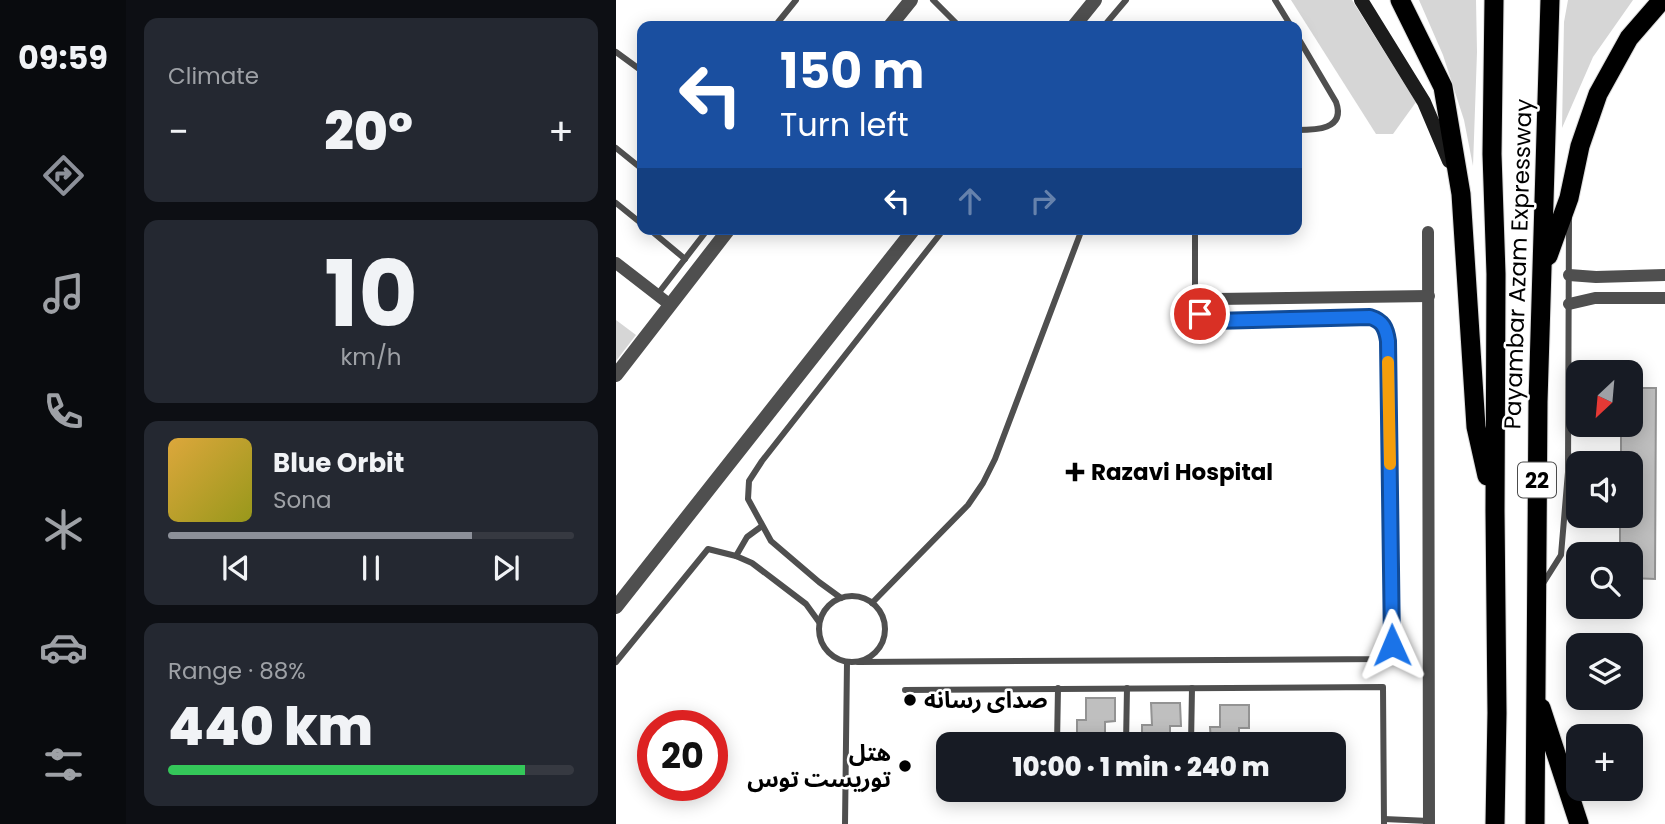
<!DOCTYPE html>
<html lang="en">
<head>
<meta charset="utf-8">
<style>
  body { margin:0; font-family:Poppins,"Noto Sans Arabic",sans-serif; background:#242831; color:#f1f3f6; height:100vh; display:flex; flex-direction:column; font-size:26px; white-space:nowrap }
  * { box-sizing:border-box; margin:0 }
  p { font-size:23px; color:#9ea1a6 }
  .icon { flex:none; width:38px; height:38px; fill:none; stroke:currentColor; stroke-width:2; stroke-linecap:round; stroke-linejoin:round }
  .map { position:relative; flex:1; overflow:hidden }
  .panel { display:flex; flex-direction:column; gap:18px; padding:18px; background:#0d0f14; width:490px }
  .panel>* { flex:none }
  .top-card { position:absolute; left:21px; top:21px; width:665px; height:214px; border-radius:14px; box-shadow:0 4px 18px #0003; background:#1a4fa0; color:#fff; overflow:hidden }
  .needle { width:46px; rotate:206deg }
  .fabs { position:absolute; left:950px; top:360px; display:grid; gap:14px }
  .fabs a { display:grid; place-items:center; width:77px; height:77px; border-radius:14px; background:#171b24; box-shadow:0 4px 18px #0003; font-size:35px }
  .speed { position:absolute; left:21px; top:710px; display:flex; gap:14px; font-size:35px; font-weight:700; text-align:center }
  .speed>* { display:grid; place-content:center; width:91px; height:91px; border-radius:50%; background:#171b24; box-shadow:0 4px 18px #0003; line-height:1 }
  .speed .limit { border:10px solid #d22; background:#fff; color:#111 }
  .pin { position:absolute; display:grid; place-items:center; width:60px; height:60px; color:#fff; margin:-30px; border:4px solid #fff; border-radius:50%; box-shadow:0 2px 7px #0007 }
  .me { position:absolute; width:77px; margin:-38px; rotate:359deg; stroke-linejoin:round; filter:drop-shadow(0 0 5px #0008) }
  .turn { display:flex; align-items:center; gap:24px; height:147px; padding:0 28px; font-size:32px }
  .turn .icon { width:91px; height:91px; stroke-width:2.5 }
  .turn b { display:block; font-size:49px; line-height:60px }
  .lanes { display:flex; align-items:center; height:66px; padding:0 28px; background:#0003; justify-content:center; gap:35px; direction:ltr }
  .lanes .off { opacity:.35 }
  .big { font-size:52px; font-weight:800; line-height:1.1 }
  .panel .card { flex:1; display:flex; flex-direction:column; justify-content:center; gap:10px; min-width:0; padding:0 24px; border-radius:14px; background:#242831 }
  .panel .dial { align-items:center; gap:0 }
  .dial b { font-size:91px; line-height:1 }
  .song { display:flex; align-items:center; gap:21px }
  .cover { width:84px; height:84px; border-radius:10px; background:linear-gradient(135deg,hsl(40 70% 55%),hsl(60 70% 35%)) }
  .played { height:7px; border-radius:4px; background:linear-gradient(90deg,#8c9099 75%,#363941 75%) }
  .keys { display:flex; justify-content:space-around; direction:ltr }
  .heat { display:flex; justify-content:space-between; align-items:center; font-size:38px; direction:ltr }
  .charge { height:10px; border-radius:5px; background:linear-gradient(90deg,#34c759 88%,#363941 0) }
  .trip { position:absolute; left:320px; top:732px; width:410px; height:70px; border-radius:14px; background:#171b24; box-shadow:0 4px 18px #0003; font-weight:800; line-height:70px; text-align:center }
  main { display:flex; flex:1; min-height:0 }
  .tabs { display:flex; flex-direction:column; width:126px; justify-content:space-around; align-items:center; background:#090b0e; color:#9ea1a6 }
  .tabs .icon { width:49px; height:49px }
  .tabs .on { color:#8c9099 }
  .tabs b { font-size:32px; color:#f1f3f6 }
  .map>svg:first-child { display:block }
</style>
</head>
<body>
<main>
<nav class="tabs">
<b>09:59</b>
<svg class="icon on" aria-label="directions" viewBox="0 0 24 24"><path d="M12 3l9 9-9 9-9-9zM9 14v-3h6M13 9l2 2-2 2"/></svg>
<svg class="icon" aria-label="music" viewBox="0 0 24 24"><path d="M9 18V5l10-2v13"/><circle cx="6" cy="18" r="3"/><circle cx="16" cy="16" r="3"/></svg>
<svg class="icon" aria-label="phone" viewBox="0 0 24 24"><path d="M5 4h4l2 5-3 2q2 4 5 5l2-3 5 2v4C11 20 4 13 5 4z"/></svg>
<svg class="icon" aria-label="climate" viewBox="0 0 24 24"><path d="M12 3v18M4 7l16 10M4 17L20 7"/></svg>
<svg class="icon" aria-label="car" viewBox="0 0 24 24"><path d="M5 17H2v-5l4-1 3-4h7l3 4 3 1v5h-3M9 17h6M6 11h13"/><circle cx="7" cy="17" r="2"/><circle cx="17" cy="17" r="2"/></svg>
<svg class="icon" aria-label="filters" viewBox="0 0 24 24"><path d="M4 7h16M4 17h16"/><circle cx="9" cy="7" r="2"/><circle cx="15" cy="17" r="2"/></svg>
</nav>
<section class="panel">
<div class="card"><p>Climate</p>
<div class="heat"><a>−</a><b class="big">20°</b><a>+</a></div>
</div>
<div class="card dial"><b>10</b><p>km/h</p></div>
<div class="card">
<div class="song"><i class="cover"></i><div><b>Blue Orbit</b><p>Sona</p></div></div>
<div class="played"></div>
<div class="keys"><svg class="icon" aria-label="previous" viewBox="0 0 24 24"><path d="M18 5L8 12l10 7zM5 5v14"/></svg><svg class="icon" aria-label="pause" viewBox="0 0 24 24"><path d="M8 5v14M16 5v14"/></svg><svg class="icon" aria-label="next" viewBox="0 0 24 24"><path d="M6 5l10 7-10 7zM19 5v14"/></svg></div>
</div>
<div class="card"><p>Range · 88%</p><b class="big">440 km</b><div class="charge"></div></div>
</section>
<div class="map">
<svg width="1049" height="824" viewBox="0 0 1049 824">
  <rect width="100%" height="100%" fill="#fff"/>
  <g fill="#d6d6d6">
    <path d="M675 0H736L800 102 777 134H760Z"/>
    <path d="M803 0H860L861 52 857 166 848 120 827 55Z"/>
    <path d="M952 0H1017L977 57 946 128 948 22Z"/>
    <path d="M0 320 20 335 0 361Z"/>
  </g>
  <g fill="#bfbfbf" stroke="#939393" stroke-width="2">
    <path d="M1015 388H1040L1039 579 1015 578V555H1004V516H1015V464H1005V425H1015Z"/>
    <path d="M470 698H499V721L489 722V744H461V720H470Z"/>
    <path d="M535 703H564L565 726H554V744H526V725H536Z"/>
    <path d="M604 705H633V728H623V744H595L594 727H604Z"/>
  </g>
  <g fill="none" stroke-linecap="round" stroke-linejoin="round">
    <g stroke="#dbdbdb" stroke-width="21">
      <g id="trunk">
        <path d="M784 0 827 87 845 194 860 427 871 476"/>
        <path d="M878 0 876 154 880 274 879 511 881 713 879 824"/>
        <path d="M932 256 953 198 964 146 982 94 1013 38 1046 0"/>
        <path d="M925 708 963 824"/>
        <path d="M919 824 922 402 934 0"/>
      </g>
    </g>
    <g stroke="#4f4f4f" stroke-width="6">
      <path d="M317 0 343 26"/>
      <path d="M659 0 675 26"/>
      <path d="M159 26 180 0"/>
      <path d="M488 26 510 0"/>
      <path d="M681 36 720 102C730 130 699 130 681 130"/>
      <path d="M0 52 26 71"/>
      <path d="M0 148 26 169"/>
      <path d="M0 203 26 224"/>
      <path d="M33 229 69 259"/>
      <path d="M41 295 92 229"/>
      <path d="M120 556 131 537 146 526"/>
      <path d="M926 585 945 555 952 472 953 217"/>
      <circle cx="236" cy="629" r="33"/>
      <path d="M225 598 203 582 155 541 132 499 133 481 146 461 328 229"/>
      <path d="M256 603 352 505 367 483 379 459 466 229"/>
      <path d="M0 662 92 549 120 556 136 563 190 604 203 622"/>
      <path d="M242 662 770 659 774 653 776 645 772 341C770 328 767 321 754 317L597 321C587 317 581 314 579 303V229"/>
      <path d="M289 690 767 687 768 824"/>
      <path d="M441 744 442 688"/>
      <path d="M510 744 511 688"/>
      <path d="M575 744 576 688"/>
      <path d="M768 819 813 821"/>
      <path d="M229 824 231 662"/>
    </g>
    <g stroke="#4f4f4f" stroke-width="12">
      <path d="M812 232 813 824"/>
      <path d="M0 263 53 304"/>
      <path d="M953 275 980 277 1049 275"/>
      <path d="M600 299 813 296"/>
      <path d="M953 304 979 298H1049"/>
    </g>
    <g stroke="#4f4f4f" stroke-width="14">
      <path d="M274 26 295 0"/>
      <path d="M458 26 479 0"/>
      <path d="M0 375 113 229"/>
      <path d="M0 607 298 229"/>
    </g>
    <path stroke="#1c1c1c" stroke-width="14" d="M745 0 808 102 833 161"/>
    <use href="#trunk" stroke="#000" stroke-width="19"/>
  </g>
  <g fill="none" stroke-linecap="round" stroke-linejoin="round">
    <g stroke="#114b97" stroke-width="18">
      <path id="route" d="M584 314 597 321 754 317C767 321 770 328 772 341L776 645"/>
    </g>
    <use href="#route" stroke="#1a73e8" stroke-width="12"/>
    <path stroke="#f59e0b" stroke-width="12" d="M772 362 774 464"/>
  </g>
  <g fill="#000" stroke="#fff" stroke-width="2.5">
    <path d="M455.5 461.5h7v7h7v7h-7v7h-7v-7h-7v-7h7z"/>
    <circle cx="294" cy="700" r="7"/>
    <circle cx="289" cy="766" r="7"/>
  </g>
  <g text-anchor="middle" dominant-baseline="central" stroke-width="5" stroke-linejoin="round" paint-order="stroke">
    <rect fill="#fff" stroke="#4c4c4c" stroke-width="2" x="902" y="462.5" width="38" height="35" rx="5"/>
    <g font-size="21" font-weight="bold" fill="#000">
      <text x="921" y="480">22</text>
    </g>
    <g font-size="23" fill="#000" stroke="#fff">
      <text transform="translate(902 264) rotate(-88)">Payambar Azam Expressway</text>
    </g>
    <g font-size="23" font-weight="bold" fill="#000" stroke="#fff" text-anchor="start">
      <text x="475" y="472">Razavi Hospital</text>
      <text x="308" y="700">صدای رسانه</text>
      <text x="275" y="753" text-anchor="end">هتل<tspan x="275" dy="26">توریست توس</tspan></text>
    </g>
  </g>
</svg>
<div class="fabs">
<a><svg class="needle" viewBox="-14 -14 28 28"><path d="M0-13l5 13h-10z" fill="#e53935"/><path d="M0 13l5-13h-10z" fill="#9ea1a6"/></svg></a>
<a><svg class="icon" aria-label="sound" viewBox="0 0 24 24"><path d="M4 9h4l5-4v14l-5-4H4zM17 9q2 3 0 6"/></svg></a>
<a><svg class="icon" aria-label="search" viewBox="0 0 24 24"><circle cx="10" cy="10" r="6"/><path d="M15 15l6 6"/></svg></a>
<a><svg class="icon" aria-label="layers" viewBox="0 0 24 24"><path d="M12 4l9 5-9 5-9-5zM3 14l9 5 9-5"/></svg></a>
<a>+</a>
</div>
<div class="speed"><div class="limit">20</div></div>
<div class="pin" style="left:584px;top:314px;background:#d93025"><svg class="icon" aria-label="arrive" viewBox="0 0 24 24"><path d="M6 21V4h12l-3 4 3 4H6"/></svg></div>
<svg class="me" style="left:776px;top:645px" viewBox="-20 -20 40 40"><path d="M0-17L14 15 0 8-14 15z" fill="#1a73e8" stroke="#fff" stroke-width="4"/></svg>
<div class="trip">10:00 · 1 min · 240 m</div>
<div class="top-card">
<div class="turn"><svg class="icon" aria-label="left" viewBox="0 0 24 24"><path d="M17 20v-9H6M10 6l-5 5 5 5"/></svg><div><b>150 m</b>Turn left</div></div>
<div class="lanes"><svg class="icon" aria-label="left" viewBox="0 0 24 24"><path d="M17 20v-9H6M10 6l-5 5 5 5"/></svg><svg class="icon off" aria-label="ahead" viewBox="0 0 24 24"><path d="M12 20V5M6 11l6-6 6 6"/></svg><svg class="icon off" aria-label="right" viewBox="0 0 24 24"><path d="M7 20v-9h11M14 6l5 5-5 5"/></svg></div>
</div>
</div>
</main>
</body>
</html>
